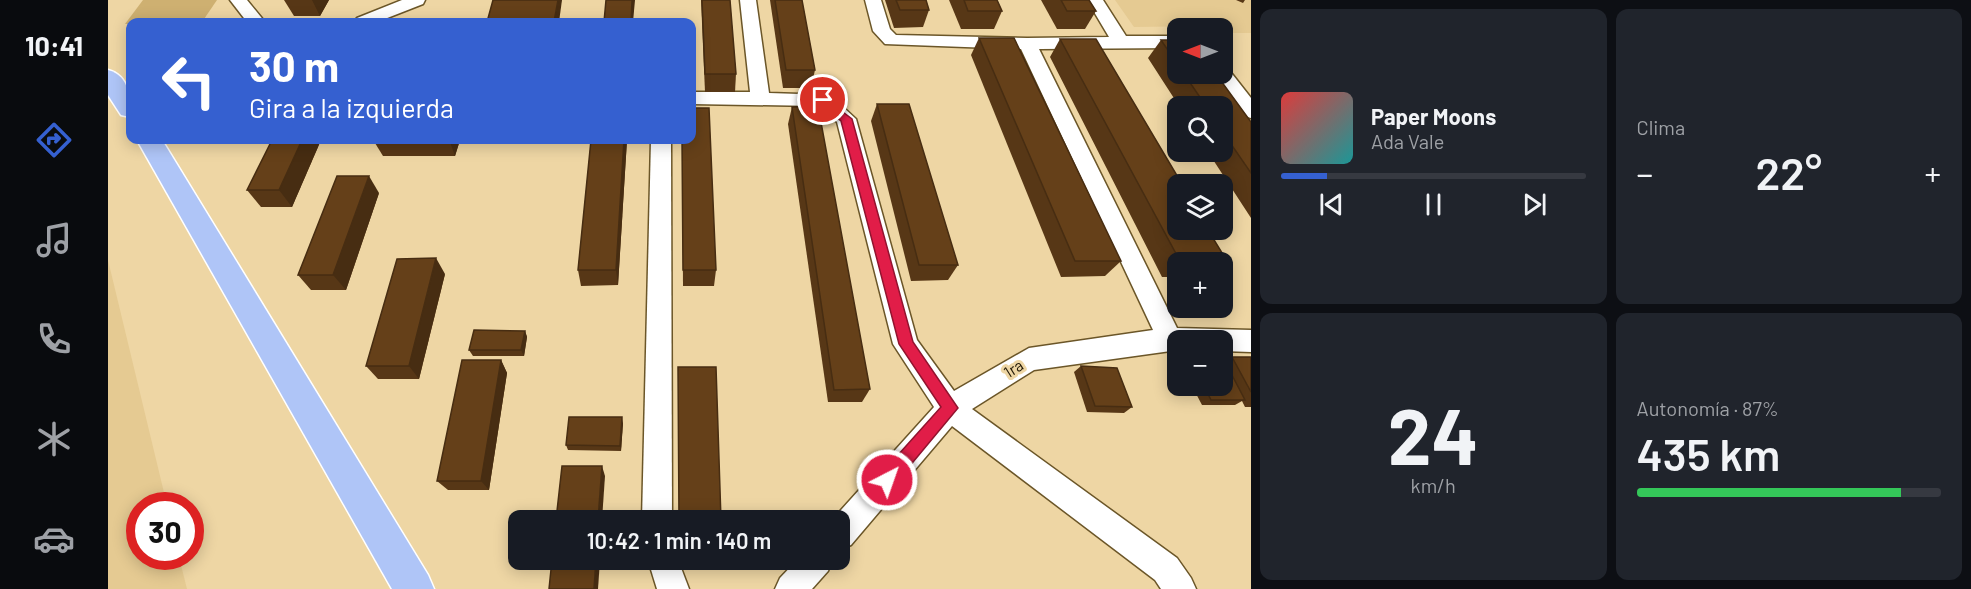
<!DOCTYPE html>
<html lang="es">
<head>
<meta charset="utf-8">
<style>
  body { margin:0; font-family:Barlow,sans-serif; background:#20242c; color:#f1f3f6; height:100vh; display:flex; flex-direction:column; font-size:22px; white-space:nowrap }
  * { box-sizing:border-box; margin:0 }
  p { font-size:20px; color:#9ea1a6 }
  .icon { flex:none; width:33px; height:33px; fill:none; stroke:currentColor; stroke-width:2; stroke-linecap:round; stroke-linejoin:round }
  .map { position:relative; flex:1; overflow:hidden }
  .side { display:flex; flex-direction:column; gap:9px; padding:9px; background:#0d0f14; width:720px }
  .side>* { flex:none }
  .hud { position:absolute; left:18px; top:18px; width:570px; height:126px; border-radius:12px; box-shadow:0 3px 15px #0003; background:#3560d0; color:#fff; overflow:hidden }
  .needle { width:39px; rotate:270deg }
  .buttons { position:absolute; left:1059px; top:18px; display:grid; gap:12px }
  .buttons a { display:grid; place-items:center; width:66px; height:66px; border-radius:12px; background:#171b24; box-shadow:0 3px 15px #0003; font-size:30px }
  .speed { position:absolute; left:18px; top:492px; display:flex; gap:12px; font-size:30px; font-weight:700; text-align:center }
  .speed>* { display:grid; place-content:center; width:78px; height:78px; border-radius:50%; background:#171b24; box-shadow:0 3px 15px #0003; line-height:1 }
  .speed .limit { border:9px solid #d22; background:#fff; color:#111 }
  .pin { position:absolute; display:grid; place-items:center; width:51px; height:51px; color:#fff; margin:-26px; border:3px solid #fff; border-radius:50%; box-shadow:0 2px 6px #0007 }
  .me { position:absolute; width:66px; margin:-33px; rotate:41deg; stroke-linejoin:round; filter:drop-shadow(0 0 4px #0008) }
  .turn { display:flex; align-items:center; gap:21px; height:126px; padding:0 24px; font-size:27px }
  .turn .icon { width:78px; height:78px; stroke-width:2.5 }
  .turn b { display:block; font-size:42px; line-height:51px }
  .big { font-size:45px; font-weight:600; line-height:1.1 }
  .side .widget { flex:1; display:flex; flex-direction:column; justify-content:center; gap:9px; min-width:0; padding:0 21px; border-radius:12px; background:#20242c }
  .side .dial { align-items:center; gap:0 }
  .dial b { font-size:78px; line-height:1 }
  .song { display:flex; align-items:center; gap:18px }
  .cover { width:72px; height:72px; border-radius:9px; background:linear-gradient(135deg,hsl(0 70% 55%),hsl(180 70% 35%)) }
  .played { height:6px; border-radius:3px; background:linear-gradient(90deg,#3560d0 15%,#363941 15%) }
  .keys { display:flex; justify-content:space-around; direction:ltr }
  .heat { display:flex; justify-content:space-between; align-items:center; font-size:33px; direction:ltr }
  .charge { height:9px; border-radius:4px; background:linear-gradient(90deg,#34c759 87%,#363941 0) }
  .side .tiles { flex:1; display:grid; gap:9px; grid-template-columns:repeat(2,1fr) }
  .trip { position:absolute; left:400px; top:510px; width:342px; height:60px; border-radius:12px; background:#171b24; box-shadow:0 3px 15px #0003; font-weight:600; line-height:60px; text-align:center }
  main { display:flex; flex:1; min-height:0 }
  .tab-bar { display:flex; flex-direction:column; width:108px; justify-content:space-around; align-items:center; background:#090b0e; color:#9ea1a6 }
  .tab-bar .icon { width:42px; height:42px }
  .tab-bar .selected { color:#3560d0 }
  .tab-bar b { font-size:27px; color:#f1f3f6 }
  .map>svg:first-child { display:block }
</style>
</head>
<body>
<main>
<nav class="tab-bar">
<b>10:41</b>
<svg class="icon selected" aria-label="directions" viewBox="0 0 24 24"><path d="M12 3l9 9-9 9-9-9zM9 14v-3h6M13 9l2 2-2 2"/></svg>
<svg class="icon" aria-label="music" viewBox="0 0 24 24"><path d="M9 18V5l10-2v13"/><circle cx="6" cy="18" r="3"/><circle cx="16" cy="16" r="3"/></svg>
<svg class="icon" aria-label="phone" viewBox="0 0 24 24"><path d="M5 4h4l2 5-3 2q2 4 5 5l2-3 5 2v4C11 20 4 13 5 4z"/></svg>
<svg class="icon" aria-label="climate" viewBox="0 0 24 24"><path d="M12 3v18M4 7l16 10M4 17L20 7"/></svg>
<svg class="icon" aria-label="car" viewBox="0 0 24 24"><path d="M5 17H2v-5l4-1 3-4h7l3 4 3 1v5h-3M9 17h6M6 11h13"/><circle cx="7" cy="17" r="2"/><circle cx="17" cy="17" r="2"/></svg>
</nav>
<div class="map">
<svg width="1143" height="589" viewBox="0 0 1143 589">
  <rect width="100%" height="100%" fill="#eed6a4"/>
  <g fill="#e5ca92">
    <path d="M1007 0H1143V33H1115L1114 28 1104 26 1026 27Z"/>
    <path d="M0 260 59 505 32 506V556L71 557 79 589H0Z"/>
  </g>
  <path fill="#ceb071" d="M35 0H109L94 22 17 24Z"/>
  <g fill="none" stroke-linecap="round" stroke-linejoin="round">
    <g stroke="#6b5628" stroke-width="3">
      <g id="minor">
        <path d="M122 0H139L157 22H139Z"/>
        <path d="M294 0H317L315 4 269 22H246L249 18Z"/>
        <path d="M632 0H648L661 93 722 95 748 119 809 340 846 391 921 348 1045 330 913 49 777 44 765 31 757 0H773L782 29 788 35 919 38 1001 37 979 0H995L1018 36H1070V48L931 49 1069 328 1143 330V352L1114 351V340H1070V350L926 370 864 409 1069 558 1083 578 1088 589H1053L1047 580 844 426 743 545 732 549V520H724L826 407 785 344 729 122 710 106 584 104V92H642Z"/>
        <path d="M1114 68 1121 70 1143 98V118L1136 116 1105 74H1114Z"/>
        <path d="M543 140H563L564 520H534Z"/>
        <path d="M540 560H570L581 589H549Z"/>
        <path d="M689 560H724L720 571 704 589H667L672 578Z"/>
      </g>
    </g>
    <g stroke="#fff" stroke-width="3">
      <g id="major">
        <path d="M0 70C22 76 22 98 22 117L13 115 0 95Z"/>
        <path d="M29 140H54L320 575 326 589H284Z"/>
      </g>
    </g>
    <use href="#minor" fill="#fff" fill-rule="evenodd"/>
    <use href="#major" fill="#afc5f7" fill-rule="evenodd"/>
  </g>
  <g fill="#573716">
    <path d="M176 0H221L212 16H186Z"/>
    <path d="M593 0H622L628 74 627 92H597Z"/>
    <path d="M662 0H694L707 70 703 88H675Z"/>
    <path d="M777 0H818L821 10 815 27 786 28Z"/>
    <path d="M841 0H889L894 11 886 29H853Z"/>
    <path d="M933 0H981L988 11 977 29H949Z"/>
    <path d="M1128 0H1137L1135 3Z"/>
    <path d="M871 38 1013 261 997 276 953 277 863 55Z"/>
    <path d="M952 39 1119 261 1114 264V262H1070V277H1054L942 57Z"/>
    <path d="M1053 40H1070V74H1108L1143 122V218L1100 152H1114V106H1071L1040 58Z"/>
    <path d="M769 104 850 265 840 280 803 281 763 121Z"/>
    <path d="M684 107 762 389 754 402H720L680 124Z"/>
    <path d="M164 140H213L184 207H153L139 190Z"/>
    <path d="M268 140H352L347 156H275L267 143Z"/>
    <path d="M483 140H519L510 285 473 286 470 270Z"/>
    <path d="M574 140 608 270 606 286H575Z"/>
    <path d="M271 193 238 290H203L190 275Z"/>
    <path d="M337 274 311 379H270L258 366Z"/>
    <path d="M417 331 419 337 416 356H365L361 350Z"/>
    <path d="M1124 357H1143V407H1137L1134 401 1127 405H1094L1084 386H1114L1117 362Z"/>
    <path d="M393 360 399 373 381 490H340L329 481Z"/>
    <path d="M973 366 1024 407 1016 413 979 412 966 372Z"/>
    <path d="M515 423 513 451 460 450 458 445Z"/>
  </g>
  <g fill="#472d12">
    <path d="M204 0H221L212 16Z"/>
    <path d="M450 0H454L451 22H446Z"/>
    <path d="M524 0H527L525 22H523Z"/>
    <path d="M194 140H213L184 207 171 190Z"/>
    <path d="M343 140H352L347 156 342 142Z"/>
    <path d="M516 140H519L510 285 508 270Z"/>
    <path d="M261 176 271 193 238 290 225 275Z"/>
    <path d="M328 258 337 274 311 379 301 366Z"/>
    <path d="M417 331 419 337 416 356 413 350Z"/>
    <path d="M393 360 399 373 381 490 373 481Z"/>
    <path d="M514 417 515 423 513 451 512 446Z"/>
    <path d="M494 466 497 476 494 520H490Z"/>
    <path d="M488 560H492L490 589H486Z"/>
  </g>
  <g fill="#654019" stroke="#472d12" stroke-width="1.5">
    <path d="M385 0H450L446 22H379Z"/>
    <path d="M498 0H524L523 22H496Z"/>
    <path d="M594 0H622L628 74H597Z"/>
    <path d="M667 0H694L707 70H678Z"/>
    <path d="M788 0H818L821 10H792Z"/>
    <path d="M856 0H889L894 11H860Z"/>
    <path d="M953 0H981L988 11H959Z"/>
    <path d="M871 38H906L1013 261H967Z"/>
    <path d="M952 39H988L1074 184H1070V230H1100L1119 261H1072Z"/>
    <path d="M1053 40H1070V65Z"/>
    <path d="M1076 74H1108L1143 122V173L1114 131V106H1098Z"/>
    <path d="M769 104H801L850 265H811Z"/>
    <path d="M710 106 762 389 726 390 684 107Z"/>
    <path d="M584 108H601L608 270H575L574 140H584Z"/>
    <path d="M164 140H194L171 190H139Z"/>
    <path d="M268 140H343L342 142 267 143Z"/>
    <path d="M483 140H516L508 270H470Z"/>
    <path d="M229 176H261L225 275H190Z"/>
    <path d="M328 258 301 366H258L289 259Z"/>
    <path d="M366 330 417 331 413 350H361Z"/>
    <path d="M1124 357H1143V392Z"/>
    <path d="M1114 358H1115L1137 400H1103L1096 386H1114Z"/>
    <path d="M354 360H393L373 481H329Z"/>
    <path d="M973 366 1009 368 1024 407 987 406Z"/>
    <path d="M570 367H608L613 520H571Z"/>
    <path d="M461 417H514L512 446 458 445Z"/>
    <path d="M454 466H494L490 520H448Z"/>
    <path d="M444 560H488L486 589H441Z"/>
  </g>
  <path fill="#e11d48" stroke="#92132f" stroke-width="1.5" d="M715 97 744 119 805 342 850 408 785 486 779 488 773 486 771 480 773 474 833 407 791 344 733 121 711 103 710 100Z"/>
  <g text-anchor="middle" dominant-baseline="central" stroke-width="6" stroke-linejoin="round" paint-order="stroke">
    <g font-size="16" fill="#201705" stroke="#eed6a4">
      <text transform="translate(905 368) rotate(-32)">1ra</text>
    </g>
  </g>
</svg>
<div class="buttons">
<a><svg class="needle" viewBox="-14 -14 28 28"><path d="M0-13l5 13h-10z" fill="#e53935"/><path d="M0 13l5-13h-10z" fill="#9ea1a6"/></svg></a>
<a><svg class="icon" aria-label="search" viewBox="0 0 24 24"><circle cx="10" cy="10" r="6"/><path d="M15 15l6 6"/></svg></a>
<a><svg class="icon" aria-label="layers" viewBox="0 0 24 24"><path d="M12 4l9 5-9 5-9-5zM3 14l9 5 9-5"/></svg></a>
<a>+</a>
<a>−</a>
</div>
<div class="speed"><div class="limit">30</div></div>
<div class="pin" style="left:715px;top:100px;background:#d93025"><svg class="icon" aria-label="arrive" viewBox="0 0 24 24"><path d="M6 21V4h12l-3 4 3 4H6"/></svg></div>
<svg class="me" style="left:779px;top:480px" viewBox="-20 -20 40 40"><circle r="17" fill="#e11d48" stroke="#fff" stroke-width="3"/><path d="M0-11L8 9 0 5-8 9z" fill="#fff"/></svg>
<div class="trip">10:42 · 1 min · 140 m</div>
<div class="hud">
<div class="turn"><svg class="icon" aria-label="left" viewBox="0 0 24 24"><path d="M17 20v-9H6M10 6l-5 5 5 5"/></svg><div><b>30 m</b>Gira a la izquierda</div></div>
</div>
</div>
<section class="side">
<div class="tiles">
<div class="widget">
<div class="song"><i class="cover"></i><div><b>Paper Moons</b><p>Ada Vale</p></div></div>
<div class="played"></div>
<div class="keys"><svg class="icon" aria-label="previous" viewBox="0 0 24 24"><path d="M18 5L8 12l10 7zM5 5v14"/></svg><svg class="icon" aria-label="pause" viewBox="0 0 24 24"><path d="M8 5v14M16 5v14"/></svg><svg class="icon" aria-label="next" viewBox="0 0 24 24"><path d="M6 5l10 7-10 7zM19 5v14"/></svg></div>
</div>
<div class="widget"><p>Clima</p>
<div class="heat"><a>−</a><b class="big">22°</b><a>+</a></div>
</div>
<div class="widget dial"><b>24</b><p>km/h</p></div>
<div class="widget"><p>Autonomía · 87%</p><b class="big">435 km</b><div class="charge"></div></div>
</div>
</section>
</main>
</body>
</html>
